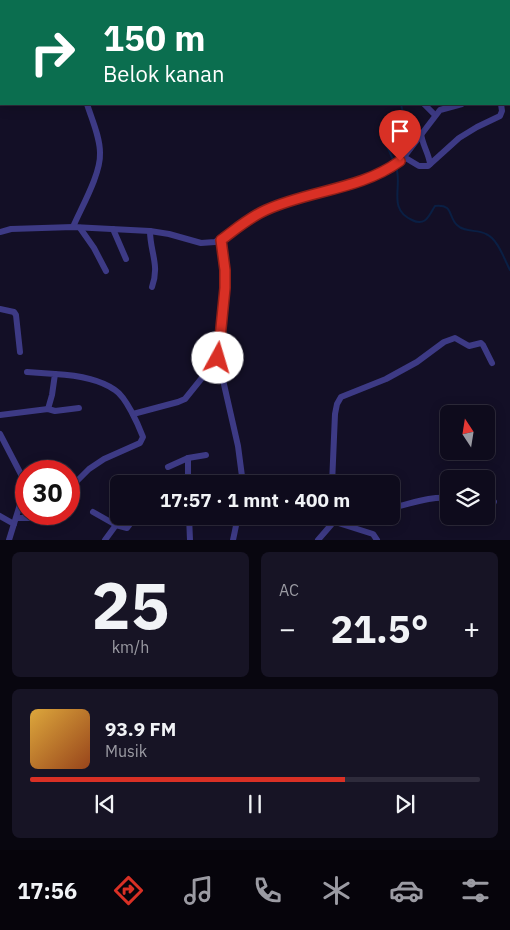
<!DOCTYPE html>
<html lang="id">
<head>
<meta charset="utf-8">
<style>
  body { margin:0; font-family:"IBM Plex Sans",sans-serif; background:#171425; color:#f1f3f6; height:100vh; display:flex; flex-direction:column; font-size:19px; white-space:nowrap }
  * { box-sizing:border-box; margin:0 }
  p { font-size:16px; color:#9b9ba3 }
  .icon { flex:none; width:28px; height:28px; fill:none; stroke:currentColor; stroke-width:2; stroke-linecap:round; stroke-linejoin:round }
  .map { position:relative; height:540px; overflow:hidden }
  .panel { display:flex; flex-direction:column; gap:12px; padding:12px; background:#08060f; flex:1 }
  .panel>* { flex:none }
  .banner { position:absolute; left:0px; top:0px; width:510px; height:105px; box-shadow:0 2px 12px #0003,0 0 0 1px #2e2b3b; background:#0b6e4f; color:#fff; overflow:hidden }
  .needle { width:32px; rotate:348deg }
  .controls { position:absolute; left:440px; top:405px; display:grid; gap:10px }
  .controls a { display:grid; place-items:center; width:55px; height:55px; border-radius:8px; background:#0e0b1c; box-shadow:0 2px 12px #0003,0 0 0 1px #2e2b3b; font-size:25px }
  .speed { position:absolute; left:15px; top:460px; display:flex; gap:10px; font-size:25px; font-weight:700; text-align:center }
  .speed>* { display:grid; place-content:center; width:65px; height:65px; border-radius:50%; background:#0e0b1c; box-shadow:0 2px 12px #0003,0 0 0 1px #2e2b3b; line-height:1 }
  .speed .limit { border:8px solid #d22; background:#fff; color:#111 }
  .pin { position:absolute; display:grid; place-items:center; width:42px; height:42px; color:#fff; margin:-51px -21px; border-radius:50% 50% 50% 0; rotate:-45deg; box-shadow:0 0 5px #0007 }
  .pin .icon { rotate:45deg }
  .me { position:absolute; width:55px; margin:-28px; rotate:6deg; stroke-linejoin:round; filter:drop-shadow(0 0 4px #0008) }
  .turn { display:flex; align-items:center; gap:18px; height:105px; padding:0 20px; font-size:22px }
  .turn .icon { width:65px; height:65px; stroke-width:2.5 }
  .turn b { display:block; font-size:35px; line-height:42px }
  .big { font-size:38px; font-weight:700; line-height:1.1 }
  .panel .widget { flex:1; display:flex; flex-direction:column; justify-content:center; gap:8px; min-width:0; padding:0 18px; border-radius:8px; background:#171425 }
  .panel .dial { align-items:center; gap:0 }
  .dial b { font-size:65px; line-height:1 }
  .song { display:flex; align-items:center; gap:15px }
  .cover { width:60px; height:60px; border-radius:8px; background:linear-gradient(135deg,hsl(40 70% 55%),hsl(20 70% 35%)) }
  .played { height:5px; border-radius:2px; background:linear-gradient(90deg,#d93025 70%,#2e2b3b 70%) }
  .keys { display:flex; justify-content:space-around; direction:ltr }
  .heat { display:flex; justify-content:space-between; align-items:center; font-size:28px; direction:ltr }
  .panel .tiles { flex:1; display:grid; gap:12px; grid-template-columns:1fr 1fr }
  .widget:last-child { grid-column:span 2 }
  .trip { position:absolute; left:110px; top:475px; width:290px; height:50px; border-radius:8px; background:#0e0b1c; box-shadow:0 2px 12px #0003,0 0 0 1px #2e2b3b; font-weight:700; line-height:50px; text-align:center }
  .menu { display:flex; height:80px; justify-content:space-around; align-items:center; background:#06040b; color:#9b9ba3 }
  .menu .icon { width:35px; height:35px }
  .menu .current { color:#d93025 }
  .menu b { font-size:22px; color:#f1f3f6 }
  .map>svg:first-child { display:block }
</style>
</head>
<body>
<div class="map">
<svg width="510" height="540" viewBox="0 0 510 540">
  <rect width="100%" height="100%" fill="#130f26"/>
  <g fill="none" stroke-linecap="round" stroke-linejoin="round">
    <g stroke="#0a1f44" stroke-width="2">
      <path d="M336 0 337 1"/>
      <path d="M394 162 387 146 403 113 401 104"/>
      <path d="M396 167C403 186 387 209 412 220 426 227 429 215 435 206 454 204 448 217 457 225 465 233 477 229 486 234 498 239 504 259 510 270"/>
    </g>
    <g stroke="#3d3a85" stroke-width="6">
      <path d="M409 0V1"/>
      <path d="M481 0 482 1"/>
      <path d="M509 9H510"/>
      <path d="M509 50 510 52"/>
      <path d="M0 79H1"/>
      <path d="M509 93H510"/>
      <path d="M424 104 435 115"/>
      <path d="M421 133C422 145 429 153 430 164"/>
      <path d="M404 157 419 166H428L459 138 477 127 500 116 502 111 501 104"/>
      <path d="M73 227C81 208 101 174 100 153 100 137 92 120 87 104"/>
      <path d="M80 228 94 248 106 271"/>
      <path d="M113 229 126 259"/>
      <path d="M150 231C150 252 160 265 152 287"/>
      <path d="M0 232 11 229 73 227 150 231 169 234 201 243 215 242 265 210 310 195 362 182 377 175 393 166 404 157 440 110 462 104"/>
      <path d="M221 240 225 270V288L218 358 238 446 243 484"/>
      <path d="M0 309 14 312 16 315 20 352"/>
      <path d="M27 372 55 374 52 395 48 409"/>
      <path d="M55 374C74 375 98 378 115 390 126 397 138 424 143 437L140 443 104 459 89 469 69 489"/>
      <path d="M133 414 178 402 185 399 218 358"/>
      <path d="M0 415 48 409 55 411 79 408"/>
      <path d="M0 434 26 484"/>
      <path d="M188 458V484"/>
      <path d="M168 467 188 458 206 455"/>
      <path d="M332 484 335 414 337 404 341 397 386 379 417 362 444 342 455 338 469 346 481 343 483 345 492 363"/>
      <path d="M486 501 494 502"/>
      <path d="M391 508C411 504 429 496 449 498"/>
      <path d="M93 512 116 525 105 540"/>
      <path d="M0 516 14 524"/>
      <path d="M189 516 190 540"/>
      <path d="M17 518H31L43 514"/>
      <path d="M332 521 373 534 377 540"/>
      <path d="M116 525 127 528 136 516"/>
      <path d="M9 540 26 485"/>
      <path d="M233 540 238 516"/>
      <path d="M318 540 331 525 333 516"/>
    </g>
  </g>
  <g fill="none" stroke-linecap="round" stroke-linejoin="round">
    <g stroke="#8d1f18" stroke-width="12">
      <path id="route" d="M218 358 225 288V270L221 240C236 229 250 217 266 210 310 190 360 190 400 161"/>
    </g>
    <use href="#route" stroke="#d93025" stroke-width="9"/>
  </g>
</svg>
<div class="controls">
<a><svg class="needle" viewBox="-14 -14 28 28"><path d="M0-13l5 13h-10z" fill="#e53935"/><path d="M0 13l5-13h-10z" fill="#9b9ba3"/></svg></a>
<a><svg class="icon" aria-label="layers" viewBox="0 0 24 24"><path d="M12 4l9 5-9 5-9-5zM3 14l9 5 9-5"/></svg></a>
</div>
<div class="speed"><div class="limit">30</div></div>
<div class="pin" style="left:400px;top:161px;background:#d93025"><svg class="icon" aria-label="arrive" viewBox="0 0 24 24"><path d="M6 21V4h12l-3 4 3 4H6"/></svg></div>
<svg class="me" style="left:218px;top:358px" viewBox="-20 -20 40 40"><circle r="19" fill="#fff"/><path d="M0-13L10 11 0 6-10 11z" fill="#d93025"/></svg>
<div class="trip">17:57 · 1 mnt · 400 m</div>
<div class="banner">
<div class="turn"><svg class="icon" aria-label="right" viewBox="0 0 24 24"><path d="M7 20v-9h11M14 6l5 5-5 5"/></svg><div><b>150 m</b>Belok kanan</div></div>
</div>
</div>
<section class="panel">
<div class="tiles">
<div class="widget dial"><b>25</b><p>km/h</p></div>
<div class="widget"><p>AC</p>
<div class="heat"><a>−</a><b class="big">21.5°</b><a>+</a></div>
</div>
<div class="widget">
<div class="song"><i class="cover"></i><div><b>93.9 FM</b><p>Musik</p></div></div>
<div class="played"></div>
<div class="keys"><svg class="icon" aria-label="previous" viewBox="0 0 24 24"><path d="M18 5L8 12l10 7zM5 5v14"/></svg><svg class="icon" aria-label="pause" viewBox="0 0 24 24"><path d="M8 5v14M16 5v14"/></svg><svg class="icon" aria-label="next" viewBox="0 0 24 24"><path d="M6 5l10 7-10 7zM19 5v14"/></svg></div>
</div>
</div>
</section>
<nav class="menu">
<b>17:56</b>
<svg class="icon current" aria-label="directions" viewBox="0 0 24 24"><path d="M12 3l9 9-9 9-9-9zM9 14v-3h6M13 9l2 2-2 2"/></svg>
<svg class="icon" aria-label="music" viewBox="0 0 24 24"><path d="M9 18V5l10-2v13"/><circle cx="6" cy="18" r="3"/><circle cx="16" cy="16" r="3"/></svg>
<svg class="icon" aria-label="phone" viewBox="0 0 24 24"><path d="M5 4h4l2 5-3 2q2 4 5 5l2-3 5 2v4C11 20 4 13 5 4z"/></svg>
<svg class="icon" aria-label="climate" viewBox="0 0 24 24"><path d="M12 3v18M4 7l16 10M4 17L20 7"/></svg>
<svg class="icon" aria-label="car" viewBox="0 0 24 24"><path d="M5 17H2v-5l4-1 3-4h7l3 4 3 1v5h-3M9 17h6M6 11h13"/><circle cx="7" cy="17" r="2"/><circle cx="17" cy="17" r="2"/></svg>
<svg class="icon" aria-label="filters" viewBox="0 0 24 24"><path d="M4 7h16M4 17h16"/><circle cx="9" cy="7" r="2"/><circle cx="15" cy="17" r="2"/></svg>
</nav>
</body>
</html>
